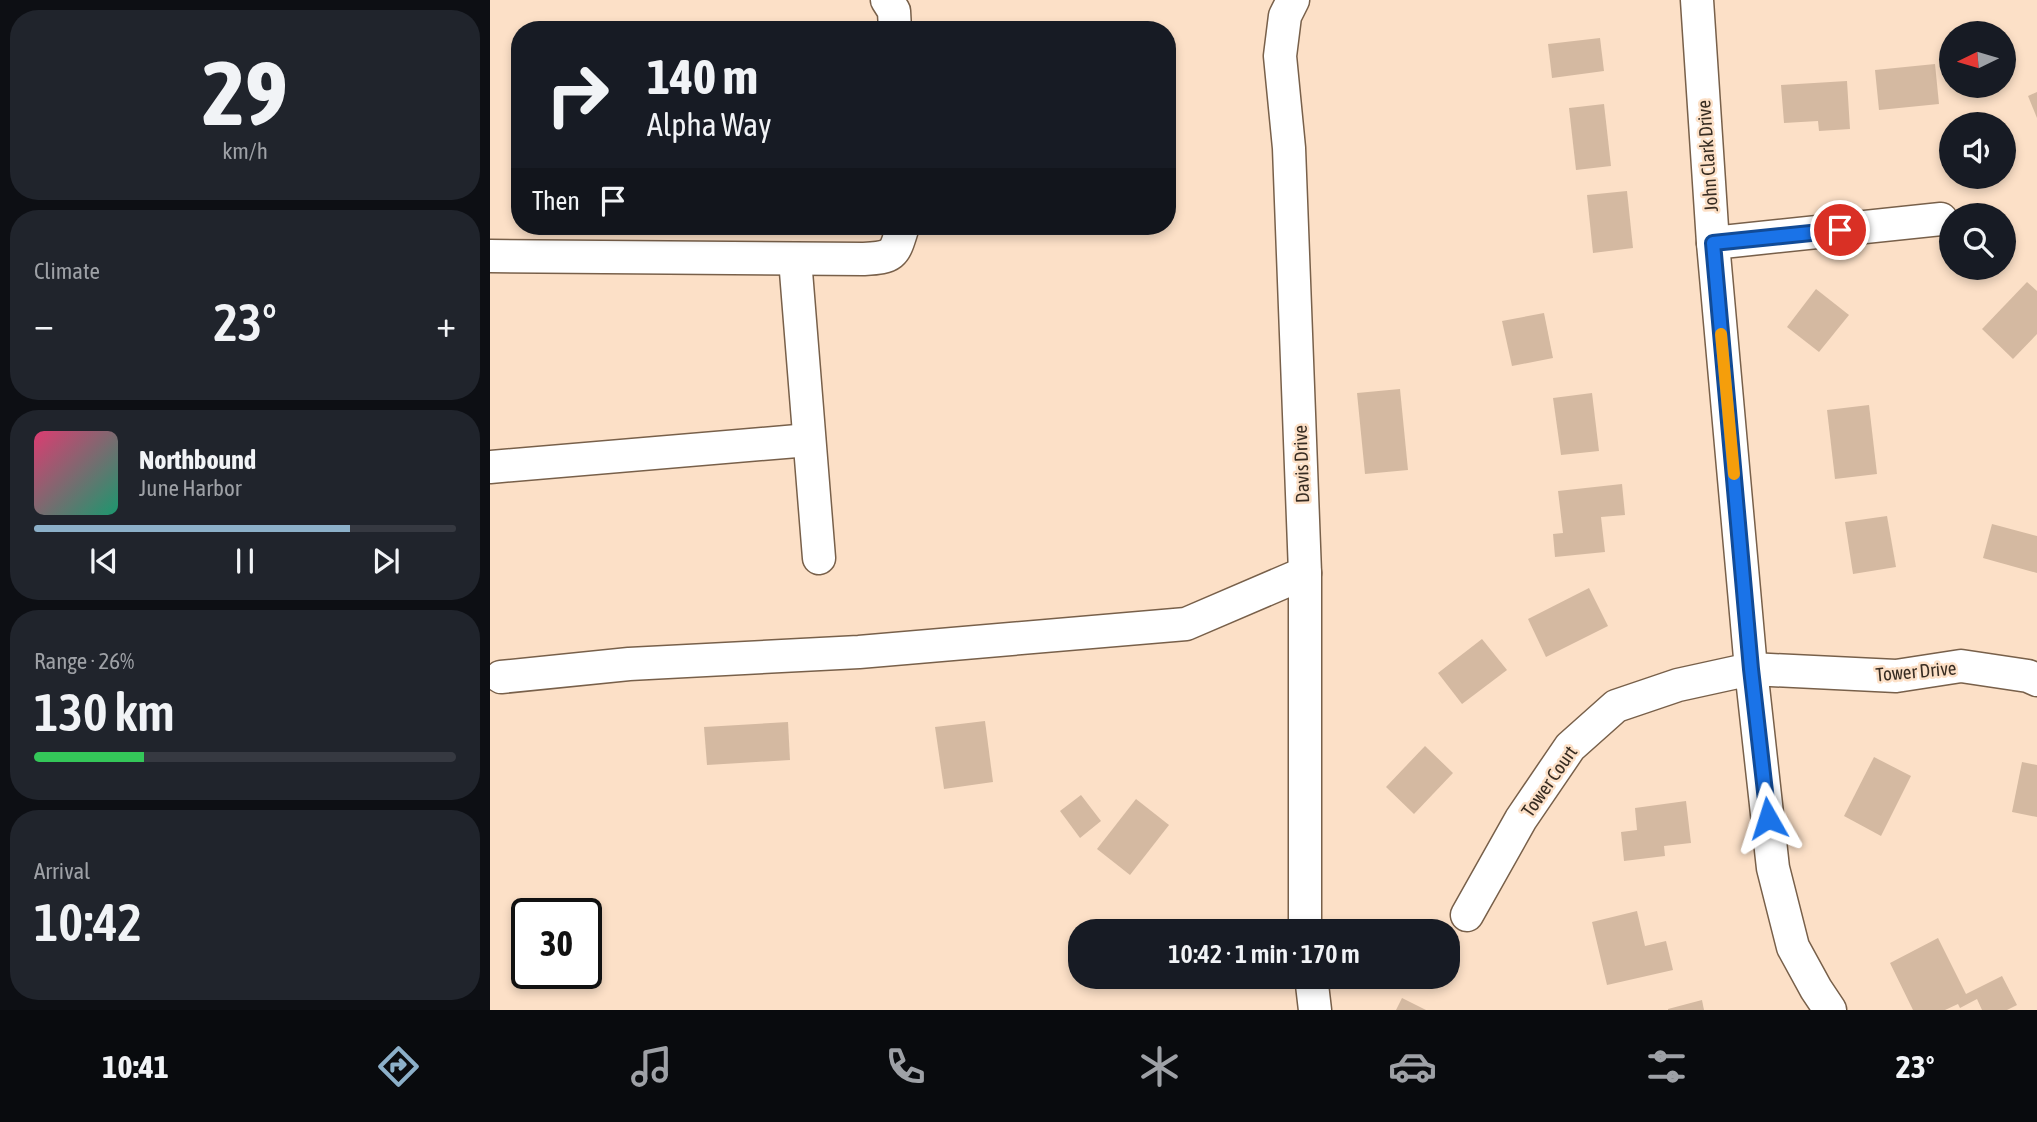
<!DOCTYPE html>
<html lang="en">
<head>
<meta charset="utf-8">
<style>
  body { margin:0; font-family:"Asap Condensed",sans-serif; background:#20242c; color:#f1f3f6; height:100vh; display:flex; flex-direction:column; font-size:26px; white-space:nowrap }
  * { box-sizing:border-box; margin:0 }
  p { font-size:23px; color:#9ea1a6 }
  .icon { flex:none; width:38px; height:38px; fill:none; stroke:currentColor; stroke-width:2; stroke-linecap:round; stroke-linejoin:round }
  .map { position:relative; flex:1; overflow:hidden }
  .drawer { display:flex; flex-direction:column; gap:10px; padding:10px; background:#0d0f14; width:490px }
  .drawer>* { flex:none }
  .hud { position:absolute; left:21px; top:21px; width:665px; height:214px; border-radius:28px; box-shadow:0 4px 10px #0003; background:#171b24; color:#f1f3f6; overflow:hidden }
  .needle { width:46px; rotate:265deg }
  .fabs { position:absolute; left:1449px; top:21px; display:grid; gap:14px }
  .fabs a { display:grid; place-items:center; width:77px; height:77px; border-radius:50%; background:#171b24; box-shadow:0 4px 10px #0003; font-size:35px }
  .speed { position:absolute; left:21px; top:898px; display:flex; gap:14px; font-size:35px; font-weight:700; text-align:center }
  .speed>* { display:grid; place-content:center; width:91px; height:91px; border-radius:50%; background:#171b24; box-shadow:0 4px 10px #0003; line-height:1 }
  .speed .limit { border:4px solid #111; border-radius:10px; background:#fff; color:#111 }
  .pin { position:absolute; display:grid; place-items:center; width:60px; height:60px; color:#fff; margin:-30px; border:4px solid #fff; border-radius:50%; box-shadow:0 2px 7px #0007 }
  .me { position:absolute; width:77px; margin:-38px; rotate:354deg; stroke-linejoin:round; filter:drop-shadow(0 0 5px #0008) }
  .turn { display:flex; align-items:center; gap:24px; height:147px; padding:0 21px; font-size:32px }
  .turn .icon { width:91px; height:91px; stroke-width:2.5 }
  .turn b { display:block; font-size:49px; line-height:60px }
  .then { display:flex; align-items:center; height:66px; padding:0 21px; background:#0003; gap:14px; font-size:26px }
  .big { font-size:52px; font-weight:600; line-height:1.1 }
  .drawer .tile { flex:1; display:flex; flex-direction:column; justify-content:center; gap:10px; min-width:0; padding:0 24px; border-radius:28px; background:#20242c }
  .drawer .dial { align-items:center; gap:0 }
  .dial b { font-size:91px; line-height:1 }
  .song { display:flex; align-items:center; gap:21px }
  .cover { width:84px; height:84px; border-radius:10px; background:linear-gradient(135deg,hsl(340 70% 55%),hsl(160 70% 35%)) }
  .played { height:7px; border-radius:4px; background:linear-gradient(90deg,#8cb0c9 75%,#363941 75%) }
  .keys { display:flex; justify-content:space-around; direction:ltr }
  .heat { display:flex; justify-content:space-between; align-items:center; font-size:38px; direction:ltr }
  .charge { height:10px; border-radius:5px; background:linear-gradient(90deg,#34c759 26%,#363941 0) }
  .trip { position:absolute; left:578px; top:919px; width:392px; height:70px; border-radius:28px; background:#171b24; box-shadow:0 4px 10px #0003; font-weight:600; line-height:70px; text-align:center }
  .menu { display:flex; height:112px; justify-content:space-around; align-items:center; background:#090b0e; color:#9ea1a6 }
  .menu .icon { width:49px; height:49px }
  .menu .active { color:#8cb0c9 }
  .menu b { font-size:32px; color:#f1f3f6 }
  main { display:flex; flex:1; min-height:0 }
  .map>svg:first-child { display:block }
</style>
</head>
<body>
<main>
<section class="drawer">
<div class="tile dial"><b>29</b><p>km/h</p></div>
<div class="tile"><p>Climate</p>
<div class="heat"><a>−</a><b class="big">23°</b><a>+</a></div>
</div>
<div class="tile">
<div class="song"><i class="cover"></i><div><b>Northbound</b><p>June Harbor</p></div></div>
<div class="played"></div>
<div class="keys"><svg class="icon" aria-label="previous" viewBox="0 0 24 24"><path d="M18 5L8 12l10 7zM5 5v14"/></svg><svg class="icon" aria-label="pause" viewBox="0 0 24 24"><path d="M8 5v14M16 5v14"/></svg><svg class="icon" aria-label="next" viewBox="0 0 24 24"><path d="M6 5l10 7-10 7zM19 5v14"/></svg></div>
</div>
<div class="tile"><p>Range · 26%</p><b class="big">130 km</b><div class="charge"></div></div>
<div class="tile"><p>Arrival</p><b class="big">10:42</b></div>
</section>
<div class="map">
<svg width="1547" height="1010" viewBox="0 0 1547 1010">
  <rect width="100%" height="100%" fill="#fce0c7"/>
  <g fill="#d4b9a1">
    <path d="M1110 38 1114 71 1062 78 1058 44Z"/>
    <path d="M1445 64 1449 104 1389 110 1385 70Z"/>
    <path d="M1357 81 1360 129 1329 131 1328 121 1294 123 1291 85Z"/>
    <path d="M1547 92V118L1538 96Z"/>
    <path d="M1114 104 1121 166 1086 170 1079 108Z"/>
    <path d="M1137 191 1143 248 1103 253 1097 195Z"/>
    <path d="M1537 282 1547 291V334L1523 359 1492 329Z"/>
    <path d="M1326 289 1359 315 1329 352 1297 327Z"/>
    <path d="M1054 313 1063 358 1022 366 1012 321Z"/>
    <path d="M910 389 918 470 875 474 867 393Z"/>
    <path d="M1102 393 1109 451 1071 455 1063 398Z"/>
    <path d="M1379 405 1387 474 1345 479 1337 410Z"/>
    <path d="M1132 484 1135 515 1111 517 1115 552 1065 557 1063 534 1073 533 1068 491Z"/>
    <path d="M1397 516 1406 567 1363 574 1355 522Z"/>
    <path d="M1502 524 1547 536V573L1493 558Z"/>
    <path d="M1099 588 1118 626 1056 657 1038 619Z"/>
    <path d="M992 639 1017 670 972 704 948 673Z"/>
    <path d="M495 721 503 782 454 789 445 727Z"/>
    <path d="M298 722 300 760 217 765 214 727Z"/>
    <path d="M935 746 963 773 924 814 896 787Z"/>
    <path d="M1384 757 1421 776 1391 836 1354 816Z"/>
    <path d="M1532 762 1547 765V817L1522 812Z"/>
    <path d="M591 795 611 821 590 838 570 811Z"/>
    <path d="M646 799 679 825 640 875 607 849Z"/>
    <path d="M1196 801 1201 843 1174 846 1175 856 1134 861 1131 832 1147 830 1145 808Z"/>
    <path d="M1147 911 1155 946 1176 941 1183 970 1117 985 1102 922Z"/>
    <path d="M1448 938 1476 994 1512 976 1527 1005 1517 1010H1492L1487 999 1470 1008 1468 1004 1455 1010H1423L1400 963Z"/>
    <path d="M912 998 936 1010H906Z"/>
    <path d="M1212 1000 1214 1010H1178V1009Z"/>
  </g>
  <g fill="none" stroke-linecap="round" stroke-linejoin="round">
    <g stroke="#78604a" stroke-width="35">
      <g id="minor">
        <path d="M397 0 404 11 405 30"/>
        <path d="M803 0 795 16 790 56 799 148 815 573V931"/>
        <path d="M1207 0 1223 243 1261 669 1283 868 1303 947 1326 989 1340 1010"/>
        <path d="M1223 243 1451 219"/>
        <path d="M0 256 374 259C405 257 404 255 413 226"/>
        <path d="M305 259 329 558"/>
        <path d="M0 467 319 440"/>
        <path d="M11 677 139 664 369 652 696 624 815 573"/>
        <path d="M977 915 1031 819 1080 747 1126 706 1188 685 1261 669 1406 676 1471 666 1538 676 1547 680"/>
        <path d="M821 976 825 1010"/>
      </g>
    </g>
    <use href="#minor" stroke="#fff" stroke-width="32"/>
  </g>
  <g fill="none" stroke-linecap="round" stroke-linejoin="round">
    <g stroke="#114b97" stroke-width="18">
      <path id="route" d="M1278 818 1261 669 1223 243 1350 230"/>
    </g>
    <use href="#route" stroke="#1a73e8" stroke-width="12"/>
    <path stroke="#f59e0b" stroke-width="12" d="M1231 334 1244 474"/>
  </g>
  <g text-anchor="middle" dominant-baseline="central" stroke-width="5" stroke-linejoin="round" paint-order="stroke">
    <g font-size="19" fill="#372c22" stroke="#fce0c7">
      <text transform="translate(1217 156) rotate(-94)">John Clark Drive</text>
      <text transform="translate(811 464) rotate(-92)">Davis Drive</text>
      <text transform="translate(1426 671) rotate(-5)">Tower Drive</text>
      <text transform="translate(1059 781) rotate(-55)">Tower Court</text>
    </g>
  </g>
</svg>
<div class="fabs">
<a><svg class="needle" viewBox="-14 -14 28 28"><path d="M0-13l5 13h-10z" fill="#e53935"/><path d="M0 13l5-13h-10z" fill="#9ea1a6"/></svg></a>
<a><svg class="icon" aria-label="sound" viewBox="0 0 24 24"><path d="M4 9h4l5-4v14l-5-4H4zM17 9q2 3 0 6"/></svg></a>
<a><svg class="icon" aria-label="search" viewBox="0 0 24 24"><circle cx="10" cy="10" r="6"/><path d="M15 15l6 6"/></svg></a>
</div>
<div class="speed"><div class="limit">30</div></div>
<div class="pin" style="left:1350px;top:230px;background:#d93025"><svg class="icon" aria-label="arrive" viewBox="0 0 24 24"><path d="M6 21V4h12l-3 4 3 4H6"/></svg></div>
<svg class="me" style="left:1278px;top:818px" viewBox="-20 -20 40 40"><path d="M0-17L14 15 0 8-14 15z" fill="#1a73e8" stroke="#fff" stroke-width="4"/></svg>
<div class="trip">10:42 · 1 min · 170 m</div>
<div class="hud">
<div class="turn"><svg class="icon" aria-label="right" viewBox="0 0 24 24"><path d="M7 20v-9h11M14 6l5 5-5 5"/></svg><div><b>140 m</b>Alpha Way</div></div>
<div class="then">Then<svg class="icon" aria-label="arrive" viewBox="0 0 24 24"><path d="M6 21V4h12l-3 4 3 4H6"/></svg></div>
</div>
</div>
</main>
<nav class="menu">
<b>10:41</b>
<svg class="icon active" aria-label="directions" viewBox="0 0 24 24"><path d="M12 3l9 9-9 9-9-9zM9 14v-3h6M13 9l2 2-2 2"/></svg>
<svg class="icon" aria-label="music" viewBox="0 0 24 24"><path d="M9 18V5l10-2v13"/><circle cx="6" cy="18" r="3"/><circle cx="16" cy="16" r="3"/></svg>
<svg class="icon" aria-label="phone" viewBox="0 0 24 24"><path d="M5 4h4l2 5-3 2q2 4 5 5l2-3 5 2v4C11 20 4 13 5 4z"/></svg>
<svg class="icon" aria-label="climate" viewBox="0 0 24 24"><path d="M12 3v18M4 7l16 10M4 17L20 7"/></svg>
<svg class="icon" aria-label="car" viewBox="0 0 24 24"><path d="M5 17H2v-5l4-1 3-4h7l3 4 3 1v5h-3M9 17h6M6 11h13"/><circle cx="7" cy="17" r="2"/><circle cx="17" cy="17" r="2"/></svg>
<svg class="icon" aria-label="filters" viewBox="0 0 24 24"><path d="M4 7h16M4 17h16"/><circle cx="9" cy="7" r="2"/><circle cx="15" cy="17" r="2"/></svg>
<b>23°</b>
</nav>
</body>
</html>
